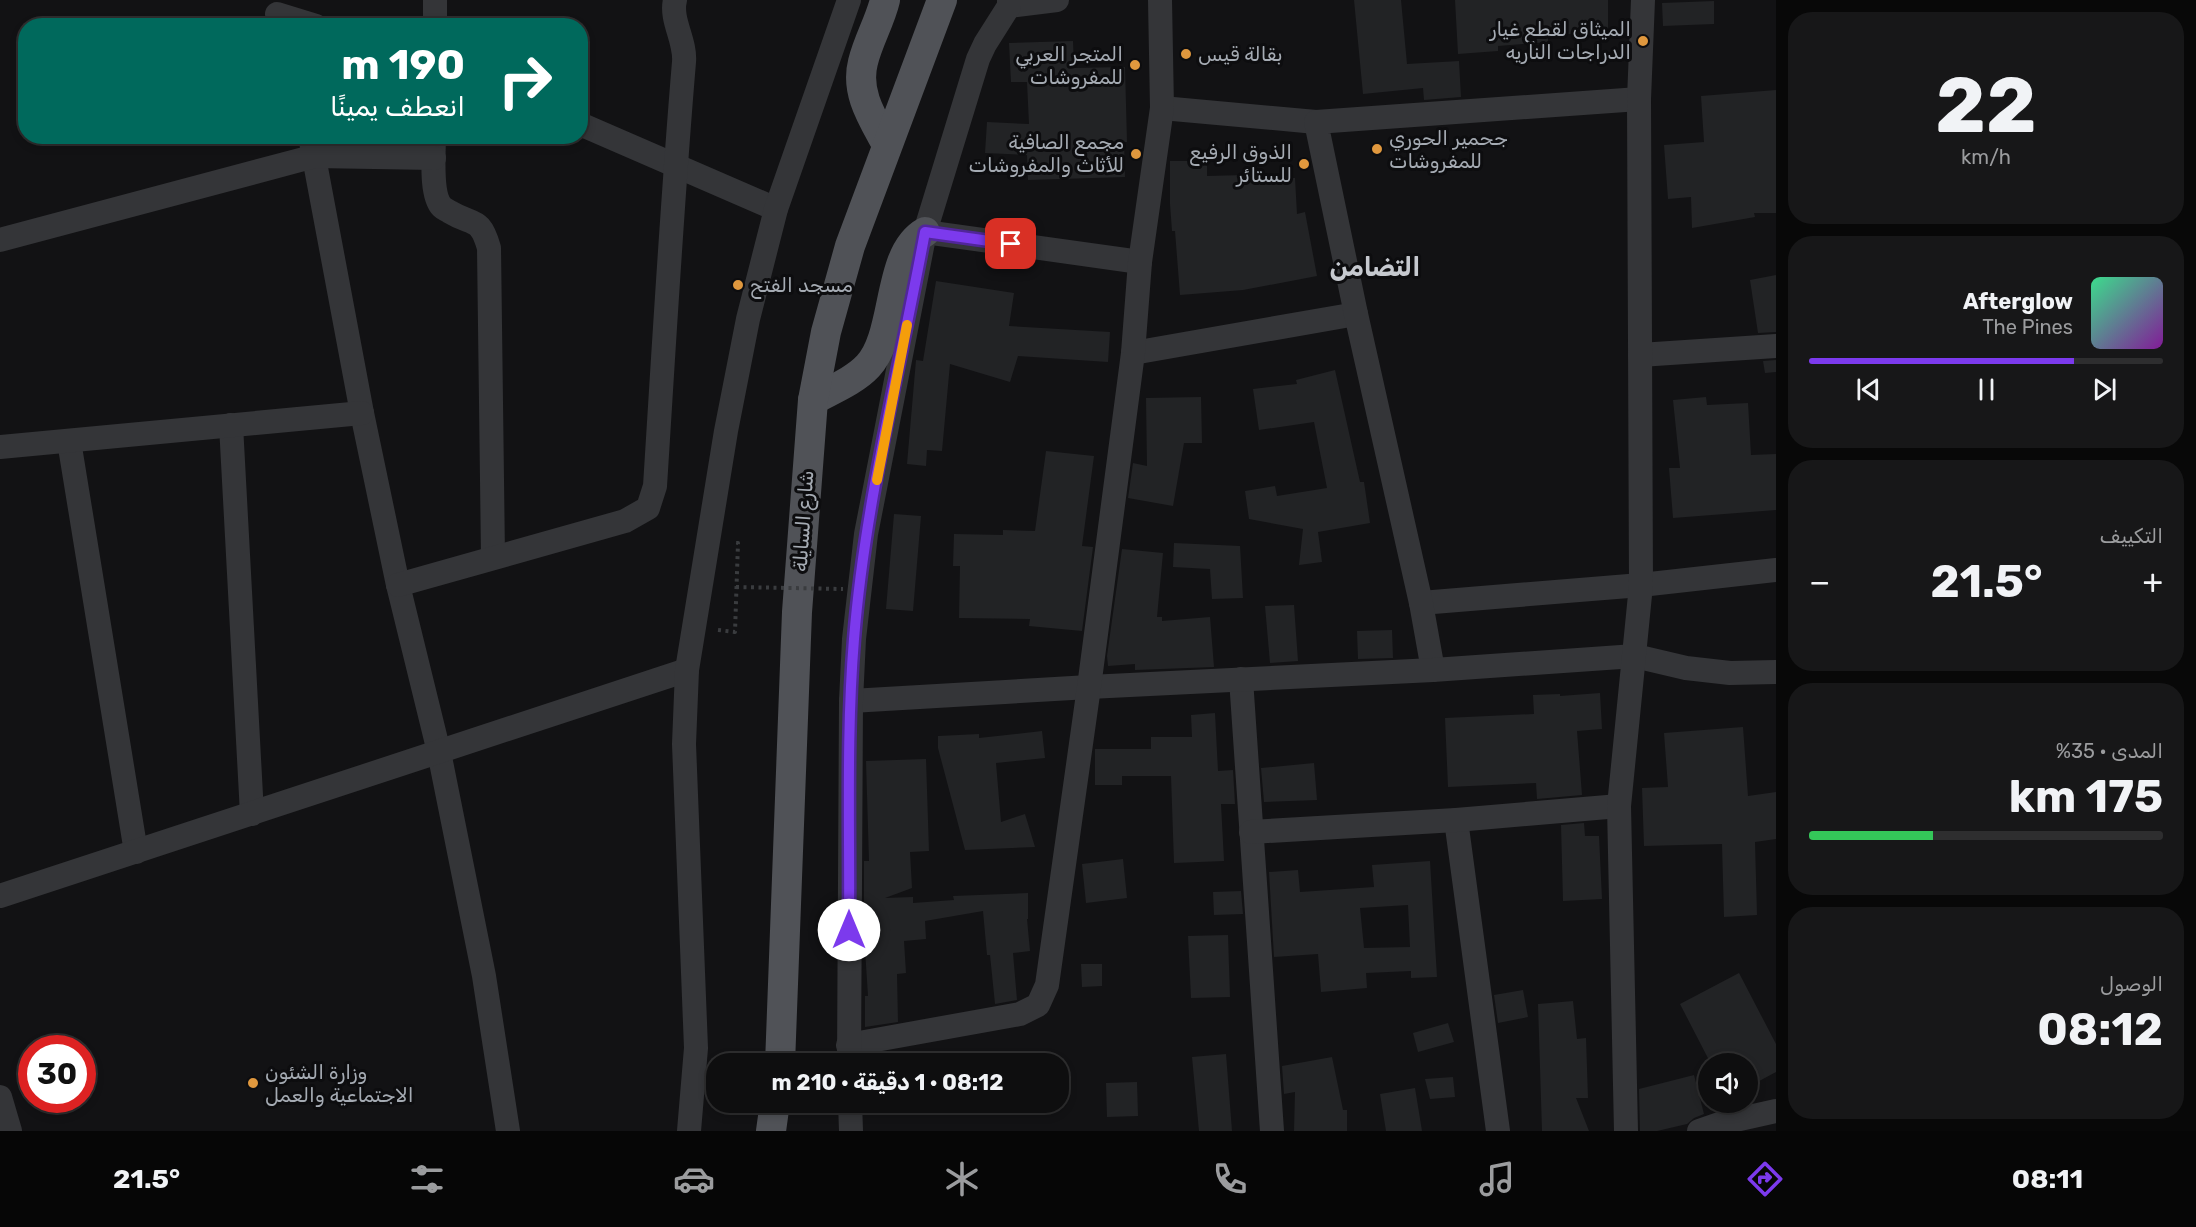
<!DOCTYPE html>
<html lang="ar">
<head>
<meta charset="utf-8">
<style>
  body { margin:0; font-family:Rubik,"Noto Naskh Arabic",sans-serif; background:#171718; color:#f1f3f6; direction:rtl; height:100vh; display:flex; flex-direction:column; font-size:22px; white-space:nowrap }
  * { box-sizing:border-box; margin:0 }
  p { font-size:20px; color:#9b9c9e }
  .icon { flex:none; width:33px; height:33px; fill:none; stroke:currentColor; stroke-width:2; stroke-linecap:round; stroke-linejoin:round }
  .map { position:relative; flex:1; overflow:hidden; direction:ltr }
  .drawer { display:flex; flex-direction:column; gap:12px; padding:12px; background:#080808; width:420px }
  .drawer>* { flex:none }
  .banner { position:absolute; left:18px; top:18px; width:570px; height:126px; border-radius:24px; box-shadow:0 3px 9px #0003,0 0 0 2px #2e2e2f; direction:rtl; background:#00695c; color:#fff; overflow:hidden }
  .controls { position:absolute; left:1698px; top:1053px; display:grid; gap:12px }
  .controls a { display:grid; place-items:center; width:60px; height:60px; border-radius:50%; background:#0e0e0f; box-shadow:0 3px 9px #0003,0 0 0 2px #2e2e2f; font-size:30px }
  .speed { position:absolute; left:18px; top:1035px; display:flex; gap:12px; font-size:30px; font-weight:700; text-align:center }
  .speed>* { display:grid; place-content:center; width:78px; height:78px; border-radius:50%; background:#0e0e0f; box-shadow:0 3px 9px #0003,0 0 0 2px #2e2e2f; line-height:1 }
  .speed .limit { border:9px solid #d22; background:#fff; color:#111 }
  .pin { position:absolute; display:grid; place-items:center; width:51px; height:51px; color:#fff; margin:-26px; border-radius:12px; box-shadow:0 3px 9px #0006 }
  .me { position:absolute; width:66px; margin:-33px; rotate:0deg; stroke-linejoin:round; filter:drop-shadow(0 0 4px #0008) }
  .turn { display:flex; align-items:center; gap:21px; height:126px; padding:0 24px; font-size:27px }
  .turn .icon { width:78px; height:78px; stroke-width:2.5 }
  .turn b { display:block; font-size:42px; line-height:51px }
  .big { font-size:45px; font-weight:700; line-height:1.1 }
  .drawer .tile { flex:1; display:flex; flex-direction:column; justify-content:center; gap:9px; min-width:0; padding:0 21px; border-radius:24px; background:#171718 }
  .drawer .dial { align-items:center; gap:0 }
  .dial b { font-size:78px; line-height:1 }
  .song { display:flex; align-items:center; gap:18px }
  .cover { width:72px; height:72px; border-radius:9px; background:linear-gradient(135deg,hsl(150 70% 55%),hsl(290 70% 35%)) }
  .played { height:6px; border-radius:3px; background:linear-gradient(90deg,#7c3aed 75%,#2e2e2f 75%) }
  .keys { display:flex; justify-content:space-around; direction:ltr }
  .heat { display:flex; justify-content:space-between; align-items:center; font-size:33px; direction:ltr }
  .charge { height:9px; border-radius:4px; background:linear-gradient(90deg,#34c759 35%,#2e2e2f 0) }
  .trip { position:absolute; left:706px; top:1053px; width:363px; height:60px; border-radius:24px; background:#0e0e0f; box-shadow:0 3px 9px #0003,0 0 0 2px #2e2e2f; font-weight:700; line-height:60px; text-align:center; direction:rtl }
  .dock { display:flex; height:96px; justify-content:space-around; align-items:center; background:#060606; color:#9b9c9e }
  .dock .icon { width:42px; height:42px }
  .dock .selected { color:#7c3aed }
  .dock b { font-size:27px; color:#f1f3f6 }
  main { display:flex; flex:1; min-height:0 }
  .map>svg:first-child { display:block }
</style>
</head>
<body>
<main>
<section class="drawer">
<div class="tile dial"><b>22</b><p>km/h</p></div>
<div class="tile">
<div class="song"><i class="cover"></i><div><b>Afterglow</b><p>The Pines</p></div></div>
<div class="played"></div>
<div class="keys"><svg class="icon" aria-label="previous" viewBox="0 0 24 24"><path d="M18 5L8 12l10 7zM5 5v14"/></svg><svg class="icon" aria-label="pause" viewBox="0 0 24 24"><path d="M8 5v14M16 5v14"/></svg><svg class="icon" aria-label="next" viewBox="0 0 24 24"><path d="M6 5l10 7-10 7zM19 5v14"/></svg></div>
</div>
<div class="tile"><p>التكييف</p>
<div class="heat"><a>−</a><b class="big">21.5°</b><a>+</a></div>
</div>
<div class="tile"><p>المدى · 35%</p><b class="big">175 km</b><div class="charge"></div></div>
<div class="tile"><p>الوصول</p><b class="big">08:12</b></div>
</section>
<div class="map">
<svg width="1776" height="1131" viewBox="0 0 1776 1131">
  <rect width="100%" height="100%" fill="#121214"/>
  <g fill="#222325" fill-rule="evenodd">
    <path d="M1354 0H1401L1407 64 1459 61 1461 97 1424 100 1423 88 1363 94Z"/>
    <path d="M1455 0H1608V34H1548V42L1498 46V51L1458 54Z"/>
    <path d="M1714 1V24L1663 26 1662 3Z"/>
    <path d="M1073 41 1074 68 1125 67 1127 142H1124L1125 177 1028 180 1027 155 985 153 987 122 1029 124 1027 82H1011L1009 43Z"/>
    <path d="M1776 90V213H1754L1755 217 1692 228 1691 197 1668 199 1664 145 1704 142 1701 96Z"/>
    <path d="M1170 161H1207V176L1245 175V179L1295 178 1297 214 1305 212 1317 276 1243 290 1180 295 1175 231H1172L1170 204Z"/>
    <path d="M1776 275V332L1758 333 1750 280Z"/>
    <path d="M936 281 1014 293 1009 326 1110 332 1108 362 1018 356 1010 382 950 364 942 451 927 450 926 466 907 464 916 360 923 361Z"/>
    <path d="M1776 360V372L1765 373 1763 361Z"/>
    <path d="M1335 370 1360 482H1364L1370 523 1318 532 1322 562 1299 565 1303 529 1249 519 1245 491 1275 486 1277 496 1327 488 1314 422 1259 430 1253 389 1297 384 1296 380Z"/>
    <path d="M1201 397 1202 443H1184L1173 506 1128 498 1133 463 1147 466 1146 398Z"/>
    <path d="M1706 397 1707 405 1748 403 1751 455 1776 454V510L1673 518 1669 468H1680L1673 400Z"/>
    <path d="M1046 451 1094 456 1082 546 1093 547 1082 631 1029 626 1030 619 959 618 960 566H953L954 534 1003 535V530L1035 531Z"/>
    <path d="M894 514 921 516 913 611 886 609Z"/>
    <path d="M1174 543 1240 546 1243 598 1212 599 1210 569 1173 567Z"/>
    <path d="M1122 549 1163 553 1157 617H1162V621L1210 617 1214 667 1135 670V664L1108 666 1107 656Z"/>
    <path d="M1294 605 1298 661 1270 663 1265 606Z"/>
    <path d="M1392 630 1393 658 1358 659 1357 631Z"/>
    <path d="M1600 693 1602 729 1577 731 1582 795 1537 799 1536 783 1448 787 1445 718 1534 714 1533 695 1560 694V696Z"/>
    <path d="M1215 713 1218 771 1233 770 1235 804H1221L1224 861 1174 863 1171 776H1122V785H1095V749H1151V737H1192L1191 715Z"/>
    <path d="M1743 727 1748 796 1776 792V839L1755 842 1757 915 1724 917 1722 844 1644 846 1642 788 1668 787 1664 733Z"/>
    <path d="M1042 731 1045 758 996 763 1001 822 1025 814 1035 847 965 850 938 748V736L979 734V738Z"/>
    <path d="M926 759 929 851 910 852 912 888 885 898 913 897V903L954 900 953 896 1028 893V919H1027L1030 951 1013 953 1017 1000 995 1004 990 955H987L983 911 925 921 926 939 904 941 906 973 897 974 898 1022 865 1027V996H868L865 949H868L864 906V861H869L866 761Z"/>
    <path d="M1314 763 1317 800 1264 802 1261 768Z"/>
    <path d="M1584 823 1585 836H1599L1602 899 1563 901 1561 825Z"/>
    <path d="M1123 859 1127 898 1086 903 1082 864Z"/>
    <path d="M1430 861 1437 977 1411 978V971L1366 973 1367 988 1321 992 1318 954 1274 957 1269 872 1298 870 1300 892 1374 887 1372 865ZM1408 905 1410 947 1364 948 1360 908Z"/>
    <path d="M1241 891 1243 914 1214 915 1213 892Z"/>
    <path d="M1228 935 1230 997 1191 998 1188 936Z"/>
    <path d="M1081 964H1102V986L1082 987Z"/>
    <path d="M1739 973 1776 1044V1072L1748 1087V1064H1711L1680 1004Z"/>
    <path d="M1523 990 1528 1017 1498 1023 1494 995Z"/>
    <path d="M1573 1001 1577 1039 1586 1038 1588 1098H1576L1589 1131H1542L1538 1004Z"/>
    <path d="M1448 1023 1454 1042 1418 1052 1413 1033Z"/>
    <path d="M1226 1054 1232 1131H1199L1192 1057Z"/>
    <path d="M1332 1057 1343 1110H1347V1131H1294L1295 1092 1284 1094 1282 1066Z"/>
    <path d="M1694 1075 1704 1114 1694 1118 1687 1124 1657 1131H1640L1639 1089Z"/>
    <path d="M1453 1077 1455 1097 1430 1099 1425 1079Z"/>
    <path d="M1137 1082 1138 1116 1107 1117 1106 1083Z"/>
    <path d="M1415 1088 1422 1131H1386L1380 1094Z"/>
  </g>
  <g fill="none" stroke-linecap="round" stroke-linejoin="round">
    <path stroke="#3a3c3f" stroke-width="4" stroke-dasharray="3 4.5" stroke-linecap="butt" d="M718 630 735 632 738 543H732"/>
    <g stroke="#343538" stroke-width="24">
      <path d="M435 0V26"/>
      <path d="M1009 6 1057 0"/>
      <path d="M277 14 316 26"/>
      <path d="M1162 108 1316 122"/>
      <path d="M580 124 776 209"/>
      <path d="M310 136 362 413 398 585 439 752 484 976 508 1131"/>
      <path d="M434 136C434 153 430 195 442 207 444 209 447 210 450 212 473 226 480 216 489 248L493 557"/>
      <path d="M925 232 1140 262"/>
      <path d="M0 240 315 156 434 158"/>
      <path d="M1133 353 1356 314"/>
      <path d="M1640 355 1776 346"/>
      <path d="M231 425 252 814"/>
      <path d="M69 441 136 852"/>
      <path d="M0 447 362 413"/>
      <path d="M398 585 625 521 648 508 655 486C664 345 672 203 684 62 686 41 670 20 675 0"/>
      <path d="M1421 603 1641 585 1776 570"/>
      <path d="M1433 670 1421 603 1356 314 1316 122 1639 99"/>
      <path d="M1241 679 1272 1131"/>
      <path d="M851 701 1089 687 1433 670 1635 656 1686 668 1730 673 1776 672"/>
      <path d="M1456 820 1498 1131"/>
      <path d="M1251 832 1456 820 1619 806"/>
      <path d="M0 896 687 670"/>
      <path d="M848 1045 1020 1014 1038 1005 1047 985 1089 687 1133 353 1140 262 1162 108 1160 0"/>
      <path d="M849 1064 851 701 854 639 866 534 925 232 978 59 985 44 1009 6V0"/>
      <path d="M0 1097 10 1131"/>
      <path d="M850 1102 851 1131"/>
      <path d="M689 1131 696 1048 684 744 687 670 726 431 748 319 776 209 849 0"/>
      <path d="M1626 1131 1619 806 1641 585 1639 99 1643 0"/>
      <path d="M1699 1131 1722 1123 1776 1111"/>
    </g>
    <g stroke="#505257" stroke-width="30">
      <path d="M885 0C880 21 868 41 863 62 855 93 873 119 887 145"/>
      <path d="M813 400C831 390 854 381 868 366 898 334 886 254 925 232"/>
      <path d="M780 1064 797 612 813 400 826 332 850 246 942 0"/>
      <path d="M771 1131 775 1102"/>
    </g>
    <path stroke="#3a3c3f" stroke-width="4" stroke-dasharray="3 4.5" stroke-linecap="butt" d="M736 587 843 589"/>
  </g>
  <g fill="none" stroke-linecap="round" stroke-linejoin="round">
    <g stroke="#51269a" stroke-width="15">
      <path id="route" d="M849 930C850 834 846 736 854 639 865 502 900 368 925 232L1011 244"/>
    </g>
    <use href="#route" stroke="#7c3aed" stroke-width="10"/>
    <path stroke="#f59e0b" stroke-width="10" d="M877 480 907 325"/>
  </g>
  <g fill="#e0983e" stroke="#0d0d0f" stroke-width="2">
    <circle cx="1643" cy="41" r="6"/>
    <circle cx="1186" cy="54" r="6"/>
    <circle cx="1135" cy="65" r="6"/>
    <circle cx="1377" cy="149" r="6"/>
    <circle cx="1136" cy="154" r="6"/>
    <circle cx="1304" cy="164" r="6"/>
    <circle cx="738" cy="285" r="6"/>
    <circle cx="253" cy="1083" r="6"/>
  </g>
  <g text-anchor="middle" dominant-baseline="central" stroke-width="6" stroke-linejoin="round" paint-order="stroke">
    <g font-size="20" fill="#a5abb3" stroke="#0d0d0f" text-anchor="end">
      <text x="1631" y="29">الميثاق لقطع غيار<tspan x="1631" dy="23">الدراجات الناريه</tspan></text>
      <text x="1123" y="54">المتجر العربي<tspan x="1123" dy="23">للمفروشات</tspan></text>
      <text x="1198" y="54" text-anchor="start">بقالة قيس</text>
      <text x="1389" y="138" text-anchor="start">جحمير الحوري<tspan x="1389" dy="23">للمفروشات</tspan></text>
      <text x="1124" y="142">مجمع الصافية<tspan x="1124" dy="23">للأثاث والمفروشات</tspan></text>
      <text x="1292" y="152">الذوق الرفيع<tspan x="1292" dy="23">للستائر</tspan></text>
      <text x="750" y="285" text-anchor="start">مسجد الفتح</text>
      <text x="265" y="1072" text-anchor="start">وزارة الشئون<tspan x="265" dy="23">الاجتماعية والعمل</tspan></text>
    </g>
    <g font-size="20" fill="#a5abb3" stroke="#0d0d0f">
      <text transform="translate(803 521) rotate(-86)">شارع السايلة</text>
    </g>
    <g font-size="26" font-weight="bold" fill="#c6c9cf" stroke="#0d0d0f">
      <text x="1375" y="267">التضامن</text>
    </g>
  </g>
</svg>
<div class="controls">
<a><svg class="icon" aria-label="sound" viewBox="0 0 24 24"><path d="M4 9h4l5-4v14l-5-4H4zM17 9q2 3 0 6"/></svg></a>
</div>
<div class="speed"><div class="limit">30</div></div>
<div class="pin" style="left:1011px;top:244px;background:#d93025"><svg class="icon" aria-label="arrive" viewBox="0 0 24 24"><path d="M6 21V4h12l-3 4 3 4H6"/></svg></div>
<svg class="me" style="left:849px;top:930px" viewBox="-20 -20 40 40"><circle r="19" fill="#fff"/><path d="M0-13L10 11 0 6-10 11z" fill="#7c3aed"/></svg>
<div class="trip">08:12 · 1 دقيقة · 210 m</div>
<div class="banner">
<div class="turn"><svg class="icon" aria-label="right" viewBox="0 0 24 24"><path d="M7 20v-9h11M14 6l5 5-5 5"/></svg><div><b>190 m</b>انعطف يمينًا</div></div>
</div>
</div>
</main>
<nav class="dock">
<b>08:11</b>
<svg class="icon selected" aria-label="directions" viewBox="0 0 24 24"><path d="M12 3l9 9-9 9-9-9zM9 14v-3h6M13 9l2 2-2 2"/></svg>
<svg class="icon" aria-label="music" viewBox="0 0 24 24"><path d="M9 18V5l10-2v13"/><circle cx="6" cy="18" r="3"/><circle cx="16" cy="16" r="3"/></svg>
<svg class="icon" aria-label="phone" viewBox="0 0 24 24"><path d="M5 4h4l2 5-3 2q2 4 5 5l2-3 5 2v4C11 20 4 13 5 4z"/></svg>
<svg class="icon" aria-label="climate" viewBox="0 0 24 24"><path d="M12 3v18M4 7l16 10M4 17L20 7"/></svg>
<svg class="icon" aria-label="car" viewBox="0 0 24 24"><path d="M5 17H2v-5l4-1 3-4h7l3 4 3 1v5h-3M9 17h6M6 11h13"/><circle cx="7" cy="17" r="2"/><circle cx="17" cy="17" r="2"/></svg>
<svg class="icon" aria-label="filters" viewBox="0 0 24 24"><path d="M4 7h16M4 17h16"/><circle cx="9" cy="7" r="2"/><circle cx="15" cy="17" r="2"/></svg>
<b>21.5°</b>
</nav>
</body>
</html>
